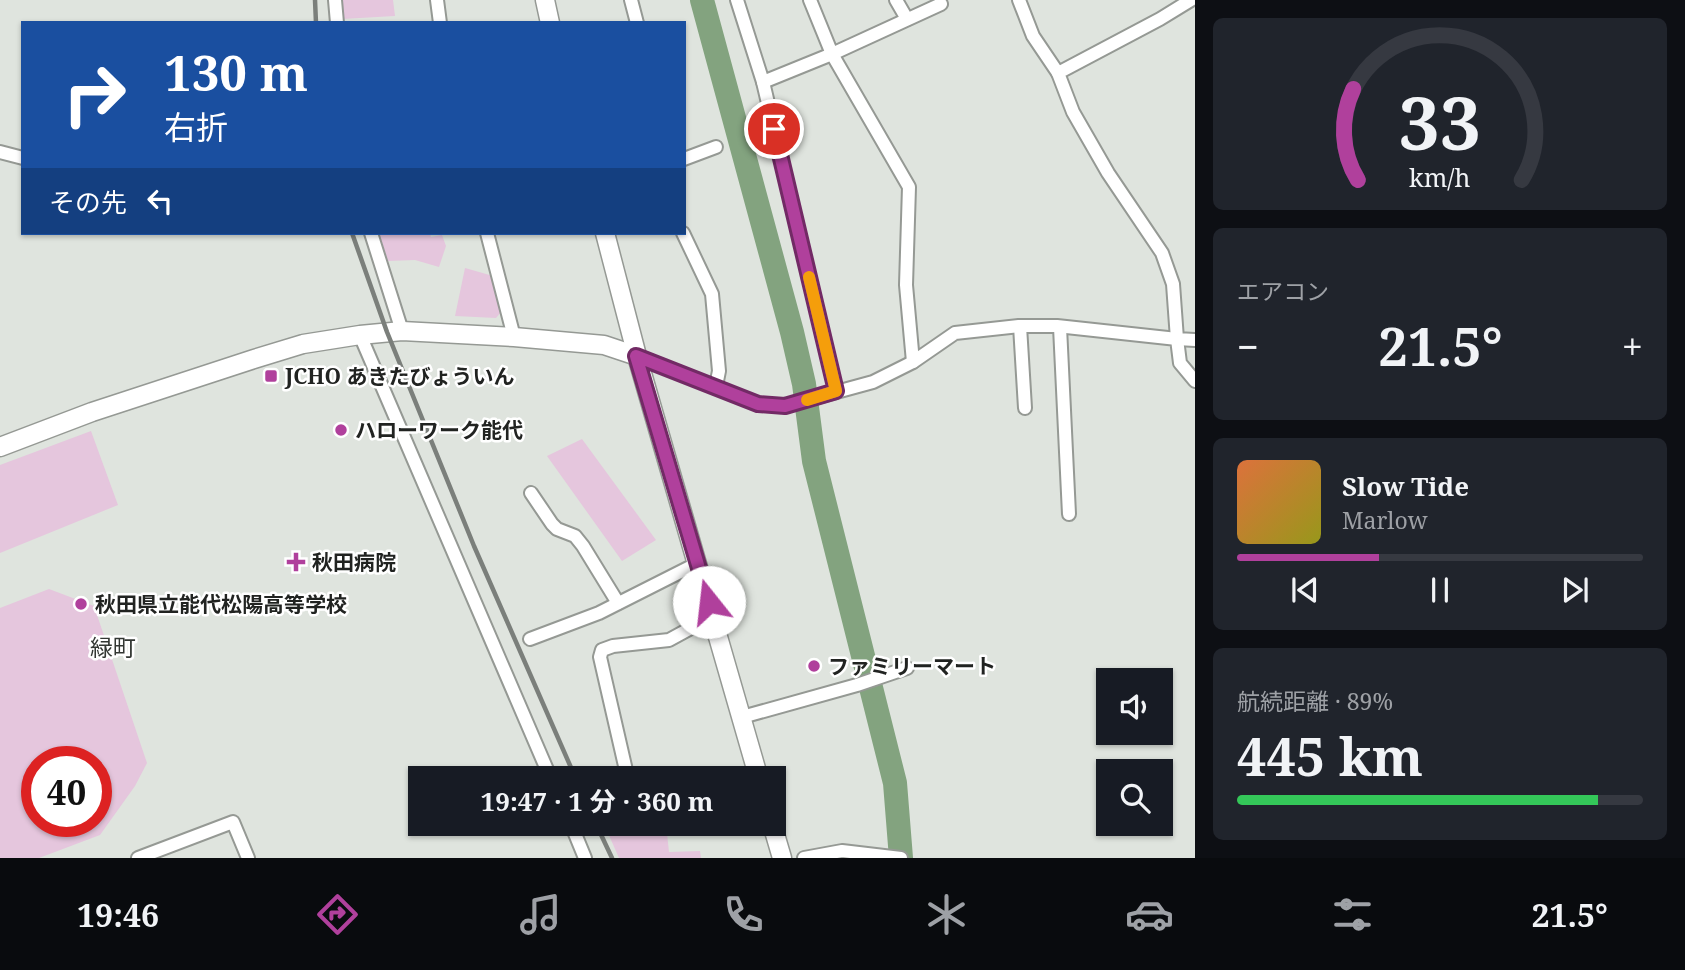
<!DOCTYPE html>
<html lang="ja">
<head>
<meta charset="utf-8">
<style>
  body { margin:0; font-family:"Noto Serif","Noto Sans JP",serif; background:#20242c; color:#f1f3f6; height:100vh; display:flex; flex-direction:column; font-size:26px; white-space:nowrap }
  * { box-sizing:border-box; margin:0 }
  p { font-size:23px; color:#9ea1a6 }
  .icon { flex:none; width:38px; height:38px; fill:none; stroke:currentColor; stroke-width:2; stroke-linecap:round; stroke-linejoin:round }
  .map { position:relative; flex:1; overflow:hidden }
  .drawer { display:flex; flex-direction:column; gap:18px; padding:18px; background:#0d0f14; width:490px }
  .drawer>* { flex:none }
  .guide { position:absolute; left:21px; top:21px; width:665px; height:214px; border-radius:0px; box-shadow:0 2px 5px #0004; background:#1a4fa0; color:#fff; overflow:hidden }
  .fabs { position:absolute; left:1096px; top:668px; display:grid; gap:14px }
  .fabs a { display:grid; place-items:center; width:77px; height:77px; border-radius:0px; background:#171b24; box-shadow:0 2px 5px #0004; font-size:35px }
  .speed { position:absolute; left:21px; top:746px; display:flex; gap:14px; font-size:35px; font-weight:700; text-align:center }
  .speed>* { display:grid; place-content:center; width:91px; height:91px; border-radius:50%; background:#171b24; box-shadow:0 2px 5px #0004; line-height:1 }
  .speed .limit { border:10px solid #d22; background:#fff; color:#111 }
  .pin { position:absolute; display:grid; place-items:center; width:60px; height:60px; color:#fff; margin:-30px; border:4px solid #fff; border-radius:50%; box-shadow:0 2px 7px #0007 }
  .me { position:absolute; width:77px; margin:-38px; rotate:344deg; stroke-linejoin:round; filter:drop-shadow(0 0 5px #0008) }
  .turn { display:flex; align-items:center; gap:24px; height:147px; padding:0 28px; font-size:32px }
  .turn .icon { width:91px; height:91px; stroke-width:2.5 }
  .turn b { display:block; font-size:49px; line-height:60px }
  .then { display:flex; align-items:center; height:66px; padding:0 28px; background:#0003; gap:14px; font-size:26px }
  .big { font-size:52px; font-weight:700; line-height:1.1 }
  .drawer .tile { flex:1; display:flex; flex-direction:column; justify-content:center; gap:10px; min-width:0; padding:0 24px; border-radius:10px; background:#20242c }
  .drawer .dial { align-items:center; gap:0 }
  .dial svg { height:182px; overflow:visible; fill:none; stroke:#363941; stroke-width:7; stroke-linecap:round; text-anchor:middle }
  .dial text { fill:#f1f3f6; stroke:none }
  .song { display:flex; align-items:center; gap:21px }
  .cover { width:84px; height:84px; border-radius:10px; background:linear-gradient(135deg,hsl(20 70% 55%),hsl(60 70% 35%)) }
  .played { height:7px; border-radius:4px; background:linear-gradient(90deg,#b0409c 35%,#363941 35%) }
  .keys { display:flex; justify-content:space-around; direction:ltr }
  .heat { display:flex; justify-content:space-between; align-items:center; font-size:38px; direction:ltr }
  .charge { height:10px; border-radius:5px; background:linear-gradient(90deg,#34c759 89%,#363941 0) }
  .trip { position:absolute; left:408px; top:766px; width:378px; height:70px; border-radius:0px; background:#171b24; box-shadow:0 2px 5px #0004; font-weight:700; line-height:70px; text-align:center }
  .menu { display:flex; height:112px; justify-content:space-around; align-items:center; background:#090b0e; color:#9ea1a6 }
  .menu .icon { width:49px; height:49px }
  .menu .active { color:#b0409c }
  .menu b { font-size:32px; color:#f1f3f6 }
  main { display:flex; flex:1; min-height:0 }
  .map>svg:first-child { display:block }
</style>
</head>
<body>
<main>
<div class="map">
<svg width="1195" height="858" viewBox="0 0 1195 858">
  <rect width="100%" height="100%" fill="#dfe4de"/>
  <g fill="#e5c6dd" fill-rule="evenodd">
    <path d="M341 0H393L395 16 342 19Z"/>
    <path d="M379 233H430L431 237 442 235 446 246 439 267 415 260 388 261Z"/>
    <path d="M465 268 493 276 501 312 496 318 455 316Z"/>
    <path d="M91 431 118 505 0 553V465Z"/>
    <path d="M582 439 656 540 622 561 547 456Z"/>
    <path d="M49 589 94 606 147 763 135 786 100 835 39 858H0V608ZM37 761H96V821H37Z"/>
    <path d="M604 824H666L669 852 700 851 701 858H619Z"/>
  </g>
  <g fill="none" stroke-linecap="round" stroke-linejoin="round">
    <path stroke="#83a37f" stroke-width="24" d="M702 0 792 332 804 384 814 461 895 783 901 858"/>
    <g stroke="#959994" stroke-width="16">
      <g id="street">
        <path d="M335 0 337 23"/>
        <path d="M437 0 440 23"/>
        <path d="M631 0 637 23"/>
        <path d="M737 0 763 82 836 391"/>
        <path d="M810 0 832 54 909 187 906 285 913 362"/>
        <path d="M896 0 907 19"/>
        <path d="M1019 0 1033 36 1058 73"/>
        <path d="M1191 0 1160 19 1058 73 1073 112 1108 173 1162 253 1173 284 1177 339 1195 340"/>
        <path d="M763 82 832 54 941 4"/>
        <path d="M0 152 23 158"/>
        <path d="M684 159 716 147"/>
        <path d="M371 233 402 331"/>
        <path d="M487 233 514 337"/>
        <path d="M683 233 712 294 719 371 716 386"/>
        <path d="M1020 326 1025 408"/>
        <path d="M1060 327 1069 514"/>
        <path d="M360 335 551 779"/>
        <path d="M637 356 758 404 785 406 873 382 913 362 955 333 1019 326H1057L1177 339 1180 363 1195 381"/>
        <path d="M531 493 552 524 557 529 575 536 583 546 618 603"/>
        <path d="M530 639 599 613 698 563"/>
        <path d="M742 717 857 685 907 668"/>
        <path d="M628 779 600 657 602 650 613 646 669 640 713 616"/>
        <path d="M571 824 585 858"/>
        <path d="M138 858 233 822 248 858"/>
        <path d="M804 858 842 851 901 858"/>
      </g>
    </g>
    <g stroke="#959994" stroke-width="21">
      <g id="secondary">
        <path d="M545 0 550 23"/>
        <path d="M605 233 637 356 759 779"/>
        <path d="M0 447 92 412 254 359 303 344 360 335 402 331 514 337 604 345 637 356"/>
        <path d="M772 824 782 858"/>
      </g>
    </g>
    <use href="#street" stroke="#fff" stroke-width="12"/>
    <use href="#secondary" stroke="#fff" stroke-width="18"/>
    <g stroke="#7b7f7b" stroke-width="4.5">
      <path d="M315 0 316 23"/>
      <path d="M352 233 387 332 474 546 576 779"/>
      <path d="M596 824 612 858"/>
    </g>
  </g>
  <g fill="none" stroke-linecap="round" stroke-linejoin="round">
    <g stroke="#722a65" stroke-width="18">
      <path id="route" d="M709 602 636 356 758 404 785 406 836 391 774 129"/>
    </g>
    <use href="#route" stroke="#b0409c" stroke-width="12"/>
    <path stroke="#f59e0b" stroke-width="12" d="M807 400 836 391 809 277"/>
  </g>
  <g fill="#b0409c" stroke="#fff" stroke-width="2.5">
    <rect x="264" y="369" width="14" height="14" rx="3.5"/>
    <circle cx="341" cy="430" r="7"/>
    <path d="M292.5 551.5h7v7h7v7h-7v7h-7v-7h-7v-7h7z"/>
    <circle cx="81" cy="604" r="7"/>
    <circle cx="814" cy="666" r="7"/>
  </g>
  <g text-anchor="middle" dominant-baseline="central" stroke-width="5" stroke-linejoin="round" paint-order="stroke">
    <g font-size="21" font-weight="bold" fill="#212321" stroke="#fff" text-anchor="start">
      <text x="285" y="376">JCHO あきたびょういん</text>
      <text x="355" y="430">ハローワーク能代</text>
      <text x="312" y="562">秋田病院</text>
      <text x="95" y="604">秋田県立能代松陽高等学校</text>
      <text x="828" y="666">ファミリーマート</text>
    </g>
    <g font-size="23" fill="#333733" stroke="#fff">
      <text x="113" y="647">緑町</text>
    </g>
  </g>
</svg>
<div class="fabs">
<a><svg class="icon" aria-label="sound" viewBox="0 0 24 24"><path d="M4 9h4l5-4v14l-5-4H4zM17 9q2 3 0 6"/></svg></a>
<a><svg class="icon" aria-label="search" viewBox="0 0 24 24"><circle cx="10" cy="10" r="6"/><path d="M15 15l6 6"/></svg></a>
</div>
<div class="speed"><div class="limit">40</div></div>
<div class="pin" style="left:774px;top:129px;background:#d93025"><svg class="icon" aria-label="arrive" viewBox="0 0 24 24"><path d="M6 21V4h12l-3 4 3 4H6"/></svg></div>
<svg class="me" style="left:709px;top:602px" viewBox="-20 -20 40 40"><circle r="19" fill="#fff"/><path d="M0-13L10 11 0 6-10 11z" fill="#b0409c"/></svg>
<div class="trip">19:47 · 1 分 · 360 m</div>
<div class="guide">
<div class="turn"><svg class="icon" aria-label="right" viewBox="0 0 24 24"><path d="M7 20v-9h11M14 6l5 5-5 5"/></svg><div><b>130 m</b>右折</div></div>
<div class="then">その先<svg class="icon" aria-label="left" viewBox="0 0 24 24"><path d="M17 20v-9H6M10 6l-5 5 5 5"/></svg></div>
</div>
</div>
<section class="drawer">
<div class="tile dial"><svg viewBox="0 0 100 80">
<path d="M14 69A42 42 0 1 1 86 69"/>
<path d="M14 69A42 42 0 0 1 12 29" stroke="#b0409c"/>
<text x="50" y="56" font-size="32" font-weight="700">33</text>
<text x="50" y="72" font-size="11">km/h</text>
</svg></div>
<div class="tile"><p>エアコン</p>
<div class="heat"><a>−</a><b class="big">21.5°</b><a>+</a></div>
</div>
<div class="tile">
<div class="song"><i class="cover"></i><div><b>Slow Tide</b><p>Marlow</p></div></div>
<div class="played"></div>
<div class="keys"><svg class="icon" aria-label="previous" viewBox="0 0 24 24"><path d="M18 5L8 12l10 7zM5 5v14"/></svg><svg class="icon" aria-label="pause" viewBox="0 0 24 24"><path d="M8 5v14M16 5v14"/></svg><svg class="icon" aria-label="next" viewBox="0 0 24 24"><path d="M6 5l10 7-10 7zM19 5v14"/></svg></div>
</div>
<div class="tile"><p>航続距離 · 89%</p><b class="big">445 km</b><div class="charge"></div></div>
</section>
</main>
<nav class="menu">
<b>19:46</b>
<svg class="icon active" aria-label="directions" viewBox="0 0 24 24"><path d="M12 3l9 9-9 9-9-9zM9 14v-3h6M13 9l2 2-2 2"/></svg>
<svg class="icon" aria-label="music" viewBox="0 0 24 24"><path d="M9 18V5l10-2v13"/><circle cx="6" cy="18" r="3"/><circle cx="16" cy="16" r="3"/></svg>
<svg class="icon" aria-label="phone" viewBox="0 0 24 24"><path d="M5 4h4l2 5-3 2q2 4 5 5l2-3 5 2v4C11 20 4 13 5 4z"/></svg>
<svg class="icon" aria-label="climate" viewBox="0 0 24 24"><path d="M12 3v18M4 7l16 10M4 17L20 7"/></svg>
<svg class="icon" aria-label="car" viewBox="0 0 24 24"><path d="M5 17H2v-5l4-1 3-4h7l3 4 3 1v5h-3M9 17h6M6 11h13"/><circle cx="7" cy="17" r="2"/><circle cx="17" cy="17" r="2"/></svg>
<svg class="icon" aria-label="filters" viewBox="0 0 24 24"><path d="M4 7h16M4 17h16"/><circle cx="9" cy="7" r="2"/><circle cx="15" cy="17" r="2"/></svg>
<b>21.5°</b>
</nav>
</body>
</html>
